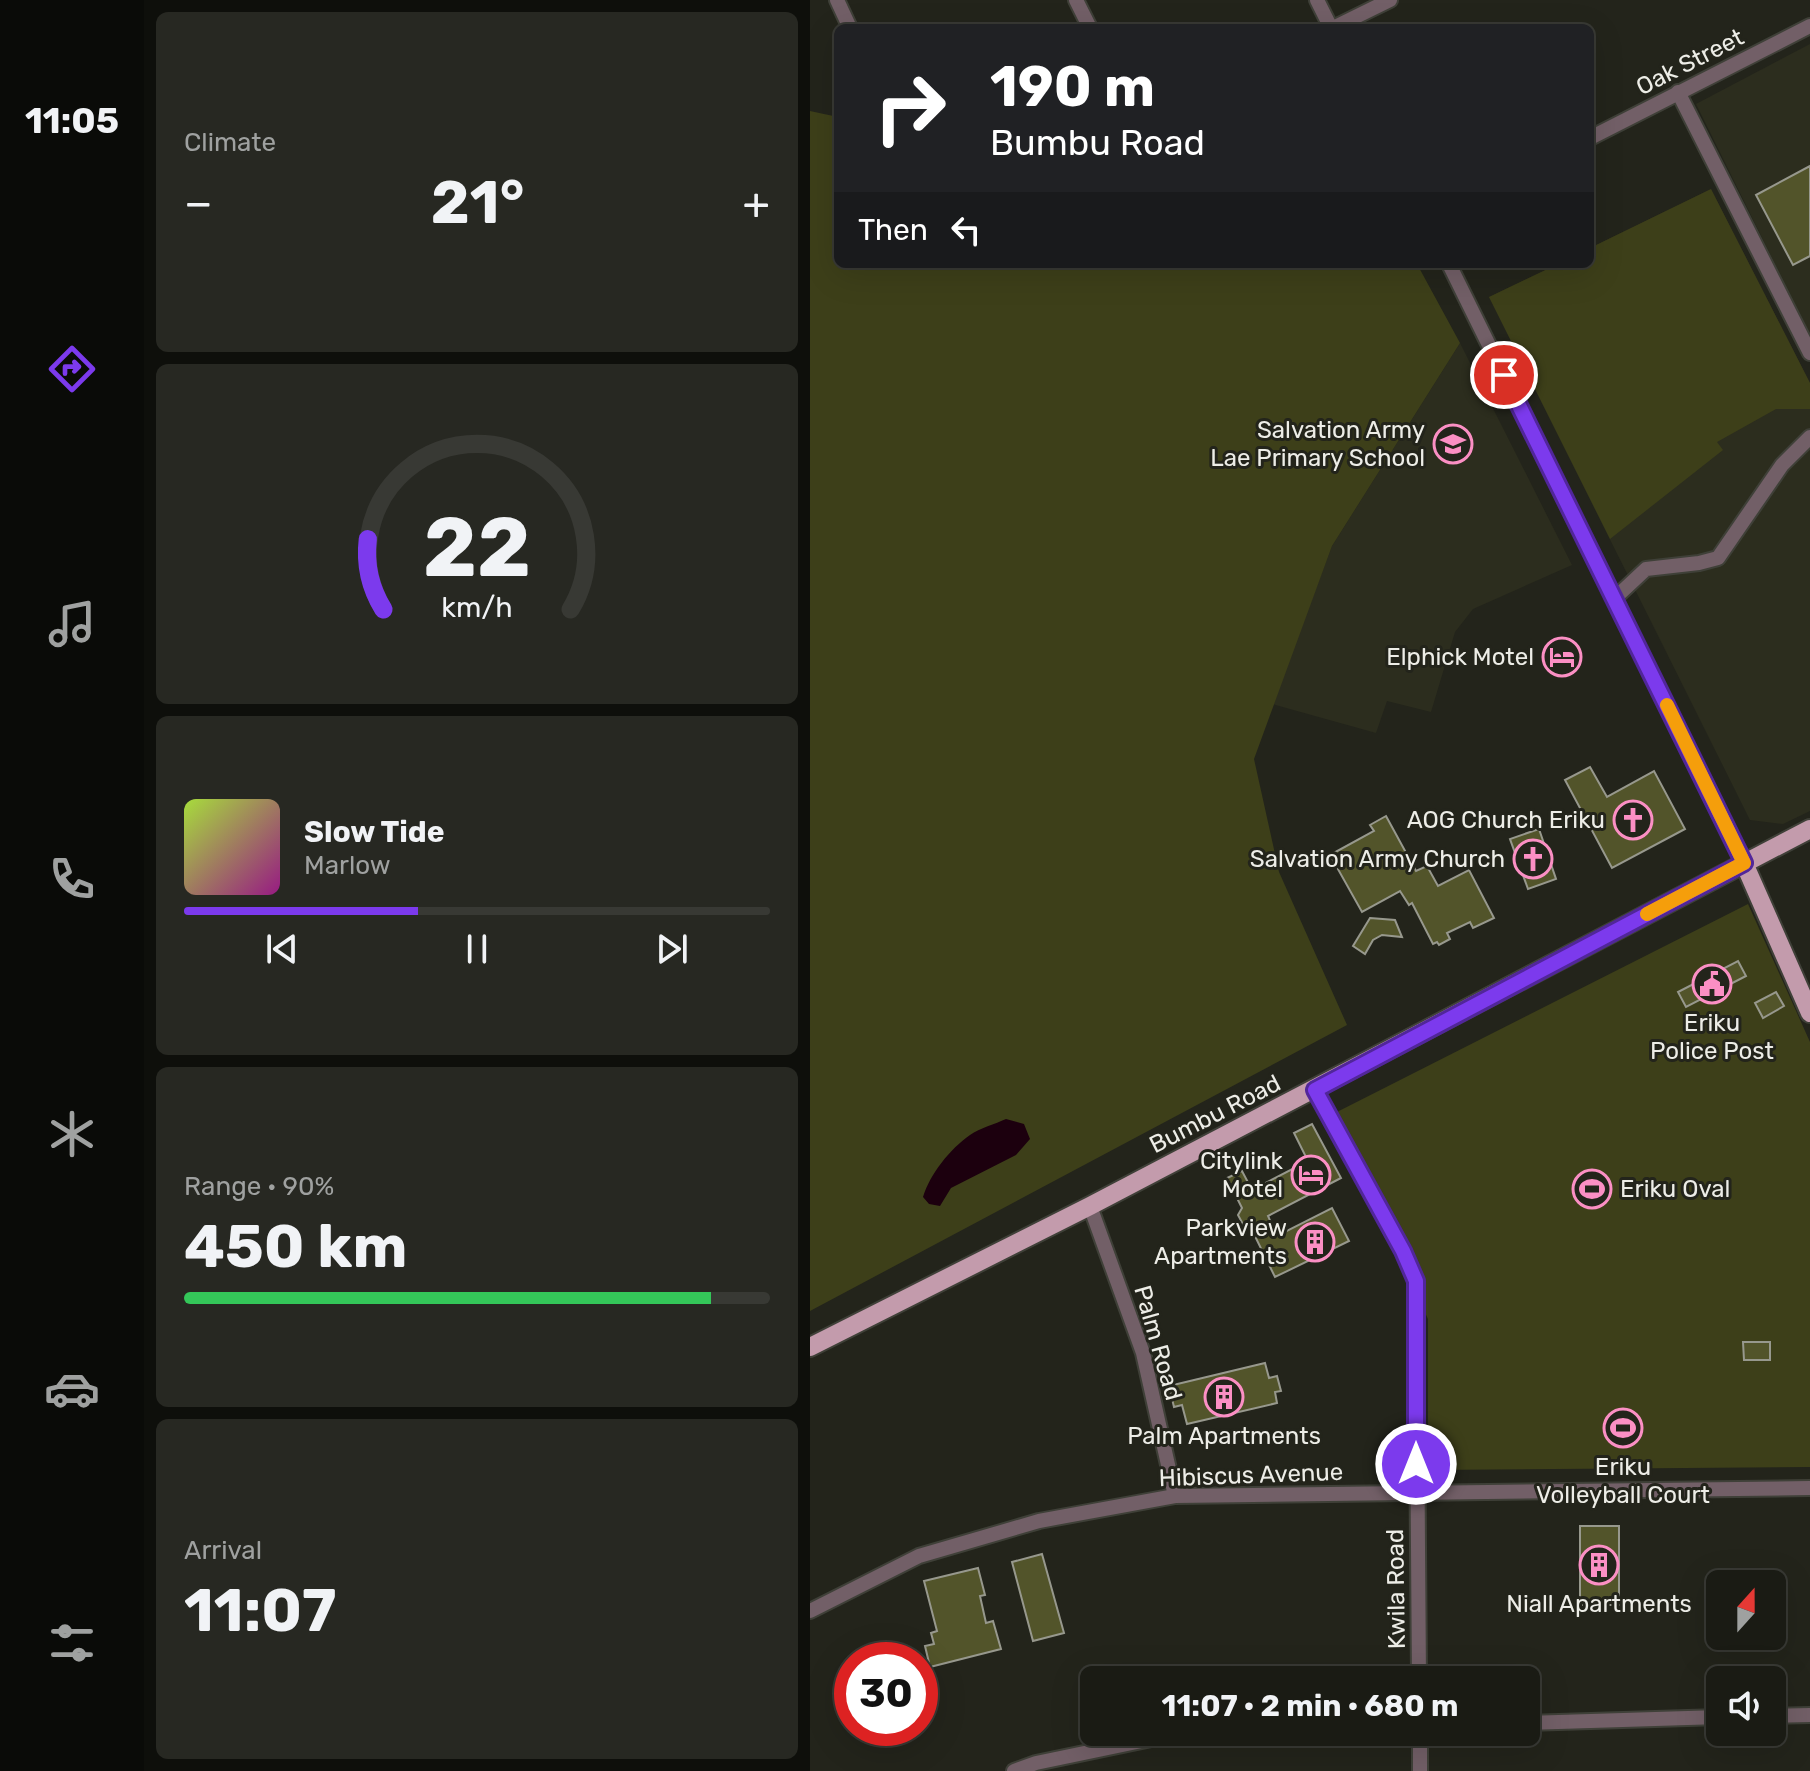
<!DOCTYPE html>
<html lang="en">
<head>
<meta charset="utf-8">
<style>
  body { margin:0; font-family:Rubik,sans-serif; background:#272822; color:#f1f3f6; height:100vh; display:flex; flex-direction:column; font-size:30px; white-space:nowrap }
  * { box-sizing:border-box; margin:0 }
  p { font-size:26px; color:#9fa1a0 }
  .icon { flex:none; width:44px; height:44px; fill:none; stroke:currentColor; stroke-width:2; stroke-linecap:round; stroke-linejoin:round }
  .map { position:relative; flex:1; overflow:hidden }
  .drawer { display:flex; flex-direction:column; gap:12px; padding:12px; background:#0e0f0b; width:666px }
  .drawer>* { flex:none }
  .top-card { position:absolute; left:24px; top:24px; width:760px; height:244px; border-radius:12px; box-shadow:0 8px 32px #0002,0 0 0 2px #383934; background:#202124; color:#fff; overflow:hidden }
  .needle { width:52px; rotate:21deg }
  .controls { position:absolute; left:896px; top:1570px; display:grid; gap:16px }
  .controls a { display:grid; place-items:center; width:80px; height:80px; border-radius:12px; background:#1a1b14; box-shadow:0 8px 32px #0002,0 0 0 2px #383934; font-size:40px }
  .speed { position:absolute; left:24px; top:1642px; display:flex; gap:16px; font-size:40px; font-weight:700; text-align:center }
  .speed>* { display:grid; place-content:center; width:104px; height:104px; border-radius:50%; background:#1a1b14; box-shadow:0 8px 32px #0002,0 0 0 2px #383934; line-height:1 }
  .speed .limit { border:12px solid #d22; background:#fff; color:#111 }
  .pin { position:absolute; display:grid; place-items:center; width:68px; height:68px; color:#fff; margin:-34px; border:4px solid #fff; border-radius:50%; box-shadow:0 2px 8px #0007 }
  .me { position:absolute; width:88px; margin:-44px; rotate:0deg; stroke-linejoin:round; filter:drop-shadow(0 0 6px #0008) }
  .turn { display:flex; align-items:center; gap:28px; height:168px; padding:0 24px; font-size:36px }
  .turn .icon { width:104px; height:104px; stroke-width:2.5 }
  .turn b { display:block; font-size:56px; line-height:68px }
  .then { display:flex; align-items:center; height:76px; padding:0 24px; background:#0003; gap:16px; font-size:30px }
  .big { font-size:60px; font-weight:700; line-height:1.1 }
  .drawer .card { flex:1; display:flex; flex-direction:column; justify-content:center; gap:12px; min-width:0; padding:0 28px; border-radius:12px; background:#272822 }
  .drawer .dial { align-items:center; gap:0 }
  .dial svg { height:208px; overflow:visible; fill:none; stroke:#383934; stroke-width:7; stroke-linecap:round; text-anchor:middle }
  .dial text { fill:#f1f3f6; stroke:none }
  .song { display:flex; align-items:center; gap:24px }
  .cover { width:96px; height:96px; border-radius:12px; background:linear-gradient(135deg,hsl(80 70% 55%),hsl(310 70% 35%)) }
  .played { height:8px; border-radius:4px; background:linear-gradient(90deg,#7c3aed 40%,#383934 40%) }
  .keys { display:flex; justify-content:space-around; direction:ltr }
  .heat { display:flex; justify-content:space-between; align-items:center; font-size:44px; direction:ltr }
  .charge { height:12px; border-radius:6px; background:linear-gradient(90deg,#34c759 90%,#383934 0) }
  .trip { position:absolute; left:270px; top:1666px; width:460px; height:80px; border-radius:12px; background:#1a1b14; box-shadow:0 8px 32px #0002,0 0 0 2px #383934; font-weight:700; line-height:80px; text-align:center }
  main { display:flex; flex:1; min-height:0 }
  .dock { display:flex; flex-direction:column; width:144px; justify-content:space-around; align-items:center; background:#0a0b08; color:#9fa1a0 }
  .dock .icon { width:56px; height:56px }
  .dock .active { color:#7c3aed }
  .dock b { font-size:36px; color:#f1f3f6 }
  .map>svg:first-child { display:block }
</style>
</head>
<body>
<main>
<nav class="dock">
<b>11:05</b>
<svg class="icon active" aria-label="directions" viewBox="0 0 24 24"><path d="M12 3l9 9-9 9-9-9zM9 14v-3h6M13 9l2 2-2 2"/></svg>
<svg class="icon" aria-label="music" viewBox="0 0 24 24"><path d="M9 18V5l10-2v13"/><circle cx="6" cy="18" r="3"/><circle cx="16" cy="16" r="3"/></svg>
<svg class="icon" aria-label="phone" viewBox="0 0 24 24"><path d="M5 4h4l2 5-3 2q2 4 5 5l2-3 5 2v4C11 20 4 13 5 4z"/></svg>
<svg class="icon" aria-label="climate" viewBox="0 0 24 24"><path d="M12 3v18M4 7l16 10M4 17L20 7"/></svg>
<svg class="icon" aria-label="car" viewBox="0 0 24 24"><path d="M5 17H2v-5l4-1 3-4h7l3 4 3 1v5h-3M9 17h6M6 11h13"/><circle cx="7" cy="17" r="2"/><circle cx="17" cy="17" r="2"/></svg>
<svg class="icon" aria-label="filters" viewBox="0 0 24 24"><path d="M4 7h16M4 17h16"/><circle cx="9" cy="7" r="2"/><circle cx="15" cy="17" r="2"/></svg>
</nav>
<section class="drawer">
<div class="card"><p>Climate</p>
<div class="heat"><a>−</a><b class="big">21°</b><a>+</a></div>
</div>
<div class="card dial"><svg viewBox="0 0 100 80">
<path d="M14 69A42 42 0 1 1 86 69"/>
<path d="M14 69A42 42 0 0 1 8 42" stroke="#7c3aed"/>
<text x="50" y="56" font-size="32" font-weight="700">22</text>
<text x="50" y="72" font-size="11">km/h</text>
</svg></div>
<div class="card">
<div class="song"><i class="cover"></i><div><b>Slow Tide</b><p>Marlow</p></div></div>
<div class="played"></div>
<div class="keys"><svg class="icon" aria-label="previous" viewBox="0 0 24 24"><path d="M18 5L8 12l10 7zM5 5v14"/></svg><svg class="icon" aria-label="pause" viewBox="0 0 24 24"><path d="M8 5v14M16 5v14"/></svg><svg class="icon" aria-label="next" viewBox="0 0 24 24"><path d="M6 5l10 7-10 7zM19 5v14"/></svg></div>
</div>
<div class="card"><p>Range · 90%</p><b class="big">450 km</b><div class="charge"></div></div>
<div class="card"><p>Arrival</p><b class="big">11:07</b></div>
</section>
<div class="map">
<svg width="1000" height="1771" viewBox="0 0 1000 1771">
  <rect width="100%" height="100%" fill="#23241b"/>
  <g fill="#2c2d1e">
    <path d="M1000 44V335L886 104Z"/>
    <path d="M901 189 1000 383V811L973 824 940 820 679 297 748 264H780V248Z"/>
    <path d="M650 343 762 565 663 609 645 632 621 712 577 701 566 733 462 704 522 546Z"/>
  </g>
  <g fill="#3d3f19">
    <path d="M0 111 28 117V264H607L650 343 522 546 444 759 469 872 537 1025 0 1311Z"/>
    <path d="M901 189 1000 383V409H966L907 442 913 450 800 539 679 297 748 264H780V248Z"/>
    <path d="M938 904 1000 1042V1467L618 1470V1319L521 1115Z"/>
  </g>
  <path fill="#1c000e" d="M196 1119 214 1124 220 1139 206 1155 141 1188 130 1206 119 1204 113 1197C120 1174 140 1149 160 1135 170 1128 185 1124 196 1119Z"/>
  <g fill="#52542a" stroke="#97988d" stroke-width="2">
    <path d="M1000 166V256L983 265 946 195Z"/>
    <path d="M780 767 797 797 844 771 875 829 802 868 755 780Z"/>
    <path d="M576 816 606 871 617 866 628 886 659 870 684 918 663 928 660 922 637 933 640 939 629 945 627 942 623 944 602 903 599 905 590 891 552 912 520 855 564 831 560 825Z"/>
    <path d="M729 829 746 879 718 889 700 839Z"/>
    <path d="M560 918 585 920 592 937 572 935 563 940 555 954 543 946Z"/>
    <path d="M928 961 936 976 876 1007 868 992Z"/>
    <path d="M966 992 974 1006 953 1018 945 1003Z"/>
    <path d="M502 1124 531 1178 458 1216 467 1236 522 1208 539 1241 465 1277 440 1226 435 1228 428 1215 432 1208 417 1178 432 1171 442 1190 498 1161 484 1133Z"/>
    <path d="M933 1342H960V1360H934Z"/>
    <path d="M455 1363 459 1378 467 1376 471 1391 465 1392 467 1403 377 1424 372 1405 364 1407 359 1386Z"/>
    <rect x="770" y="1526" width="39" height="79"/>
    <path d="M232 1554 254 1633 223 1641 202 1562Z"/>
    <path d="M168 1568 175 1595 170 1596 176 1623 183 1621 191 1649 120 1667 115 1646 124 1644 121 1633 127 1631 114 1581Z"/>
  </g>
  <g fill="none" stroke-linecap="round" stroke-linejoin="round">
    <g stroke="#3f4038" stroke-width="18">
      <g id="minor">
        <path d="M27 0 40 28"/>
        <path d="M266 0 280 28"/>
        <path d="M507 0 521 28"/>
        <path d="M523 28 580 0"/>
        <path d="M868 92 1000 353"/>
        <path d="M780 138 1000 26"/>
        <path d="M639 264 934 863"/>
        <path d="M805 598 836 569 889 563 908 558 972 465 1000 437"/>
        <path d="M505 1090 593 1251 606 1281 609 1680"/>
        <path d="M280 1206 333 1353 365 1496"/>
        <path d="M0 1611 109 1556 229 1521 365 1496 1000 1488"/>
        <path d="M962 1716 1000 1715"/>
        <path d="M716 1723 910 1717"/>
        <path d="M610 1732V1771"/>
        <path d="M204 1771 226 1763 375 1732"/>
      </g>
    </g>
    <g stroke="#3f4038" stroke-width="22">
      <g id="major">
        <path d="M934 863 1000 1013"/>
        <path d="M0 1347 280 1206 1000 829"/>
      </g>
    </g>
    <use href="#minor" stroke="#725f67" stroke-width="14"/>
    <use href="#major" stroke="#c39bac" stroke-width="18"/>
  </g>
  <g fill="none" stroke-linecap="round" stroke-linejoin="round">
    <g stroke="#51269a" stroke-width="20">
      <path id="route" d="M606 1464V1281L593 1251 505 1090 934 863 694 375"/>
    </g>
    <use href="#route" stroke="#7c3aed" stroke-width="14"/>
    <path stroke="#f59e0b" stroke-width="14" d="M837 914 934 863 857 705"/>
  </g>
  <defs>
    <g id="school-ring" transform="scale(2)"><circle r="9.5" fill="#23241b" stroke="#fb8fc4" stroke-width="1.5"/><path d="M0-5L7-2L0 1L-7-2ZM-4 1L0 2.5L4 1V4Q0 6-4 4Z" fill="#fb8fc4"/></g>
    <g id="hotel-ring" transform="scale(2)"><circle r="9.5" fill="#23241b" stroke="#fb8fc4" stroke-width="1.5"/><path d="M-6-4.5h1.5V1H6V5H4.5V3h-9V5H-6ZM-4 0a1.8 1.8 0 1 1 3.6 0ZM.5 0V-2.5h3Q6-2.5 6 0Z" fill="#fb8fc4"/></g>
    <g id="church-ring" transform="scale(2)"><circle r="9.5" fill="#23241b" stroke="#fb8fc4" stroke-width="1.5"/><path d="M-1.2-6h2.4v3.5h3.3v2.4h-3.3V6h-2.4V-.1h-3.3v-2.4h3.3Z" fill="#fb8fc4"/></g>
    <g id="civic-ring" transform="scale(2)"><circle r="9.5" fill="#23241b" stroke="#fb8fc4" stroke-width="1.5"/><path d="M-.6-6.5H3V-4.5H.6V-3L4-1V1h2V6H-6V1h2V-1L-.6-3ZM-1.2 2.5V6h2.4V2.5Z" fill="#fb8fc4"/></g>
    <g id="stadium-ring" transform="scale(2)"><circle r="9.5" fill="#23241b" stroke="#fb8fc4" stroke-width="1.5"/><path d="M0-5a6.5 5 0 1 0 0 10a6.5 5 0 1 0 0-10ZM-3.5-1.8h7v3.6h-7Z" fill="#fb8fc4"/></g>
    <g id="building-ring" transform="scale(2)"><circle r="9.5" fill="#23241b" stroke="#fb8fc4" stroke-width="1.5"/><path d="M-4-6H4V6H1V3H-1V6H-4ZM-2.5-4.3h1.7v1.8h-1.7ZM.8-4.3h1.7v1.8H.8ZM-2.5-1h1.7V.8h-1.7ZM.8-1h1.7V.8H.8Z" fill="#fb8fc4"/></g>
  </defs>
  <g fill-rule="evenodd">
    <use href="#school-ring" x="643" y="444"/>
    <use href="#hotel-ring" x="752" y="657"/>
    <use href="#church-ring" x="823" y="820"/>
    <use href="#church-ring" x="723" y="859"/>
    <use href="#civic-ring" x="902" y="984"/>
    <use href="#hotel-ring" x="501" y="1175"/>
    <use href="#stadium-ring" x="782" y="1189"/>
    <use href="#building-ring" x="505" y="1242"/>
    <use href="#building-ring" x="414" y="1397"/>
    <use href="#stadium-ring" x="813" y="1428"/>
    <use href="#building-ring" x="789" y="1565"/>
  </g>
  <g text-anchor="middle" dominant-baseline="central" stroke-width="6" stroke-linejoin="round" paint-order="stroke">
    <g font-size="24" fill="#edede7" stroke="#23241b">
      <text transform="translate(880 62) rotate(-27)">Oak Street</text>
      <text transform="translate(405 1114) rotate(-27)">Bumbu Road</text>
      <text transform="translate(348 1343) rotate(74)">Palm Road</text>
      <text transform="translate(441 1475) rotate(-2)">Hibiscus Avenue</text>
      <text transform="translate(586 1589) rotate(-91)">Kwila Road</text>
    </g>
    <g font-size="24" fill="#edede7" stroke="#23241b" text-anchor="end">
      <text x="615" y="430">Salvation Army<tspan x="615" dy="28">Lae Primary School</tspan></text>
      <text x="724" y="657">Elphick Motel</text>
      <text x="795" y="820">AOG Church Eriku</text>
      <text x="695" y="859">Salvation Army Church</text>
      <text x="902" y="1023" text-anchor="middle">Eriku<tspan x="902" dy="28">Police Post</tspan></text>
      <text x="473" y="1161">Citylink<tspan x="473" dy="28">Motel</tspan></text>
      <text x="810" y="1189" text-anchor="start">Eriku Oval</text>
      <text x="477" y="1228">Parkview<tspan x="477" dy="28">Apartments</tspan></text>
      <text x="414" y="1436" text-anchor="middle">Palm Apartments</text>
      <text x="813" y="1467" text-anchor="middle">Eriku<tspan x="813" dy="28">Volleyball Court</tspan></text>
      <text x="789" y="1604" text-anchor="middle">Niall Apartments</text>
    </g>
  </g>
</svg>
<div class="controls">
<a><svg class="needle" viewBox="-14 -14 28 28"><path d="M0-13l5 13h-10z" fill="#e53935"/><path d="M0 13l5-13h-10z" fill="#9fa1a0"/></svg></a>
<a><svg class="icon" aria-label="sound" viewBox="0 0 24 24"><path d="M4 9h4l5-4v14l-5-4H4zM17 9q2 3 0 6"/></svg></a>
</div>
<div class="speed"><div class="limit">30</div></div>
<div class="pin" style="left:694px;top:375px;background:#d93025"><svg class="icon" aria-label="arrive" viewBox="0 0 24 24"><path d="M6 21V4h12l-3 4 3 4H6"/></svg></div>
<svg class="me" style="left:606px;top:1464px" viewBox="-20 -20 40 40"><circle r="17" fill="#7c3aed" stroke="#fff" stroke-width="3"/><path d="M0-11L8 9 0 5-8 9z" fill="#fff"/></svg>
<div class="trip">11:07 · 2 min · 680 m</div>
<div class="top-card">
<div class="turn"><svg class="icon" aria-label="right" viewBox="0 0 24 24"><path d="M7 20v-9h11M14 6l5 5-5 5"/></svg><div><b>190 m</b>Bumbu Road</div></div>
<div class="then">Then<svg class="icon" aria-label="left" viewBox="0 0 24 24"><path d="M17 20v-9H6M10 6l-5 5 5 5"/></svg></div>
</div>
</div>
</main>
</body>
</html>
